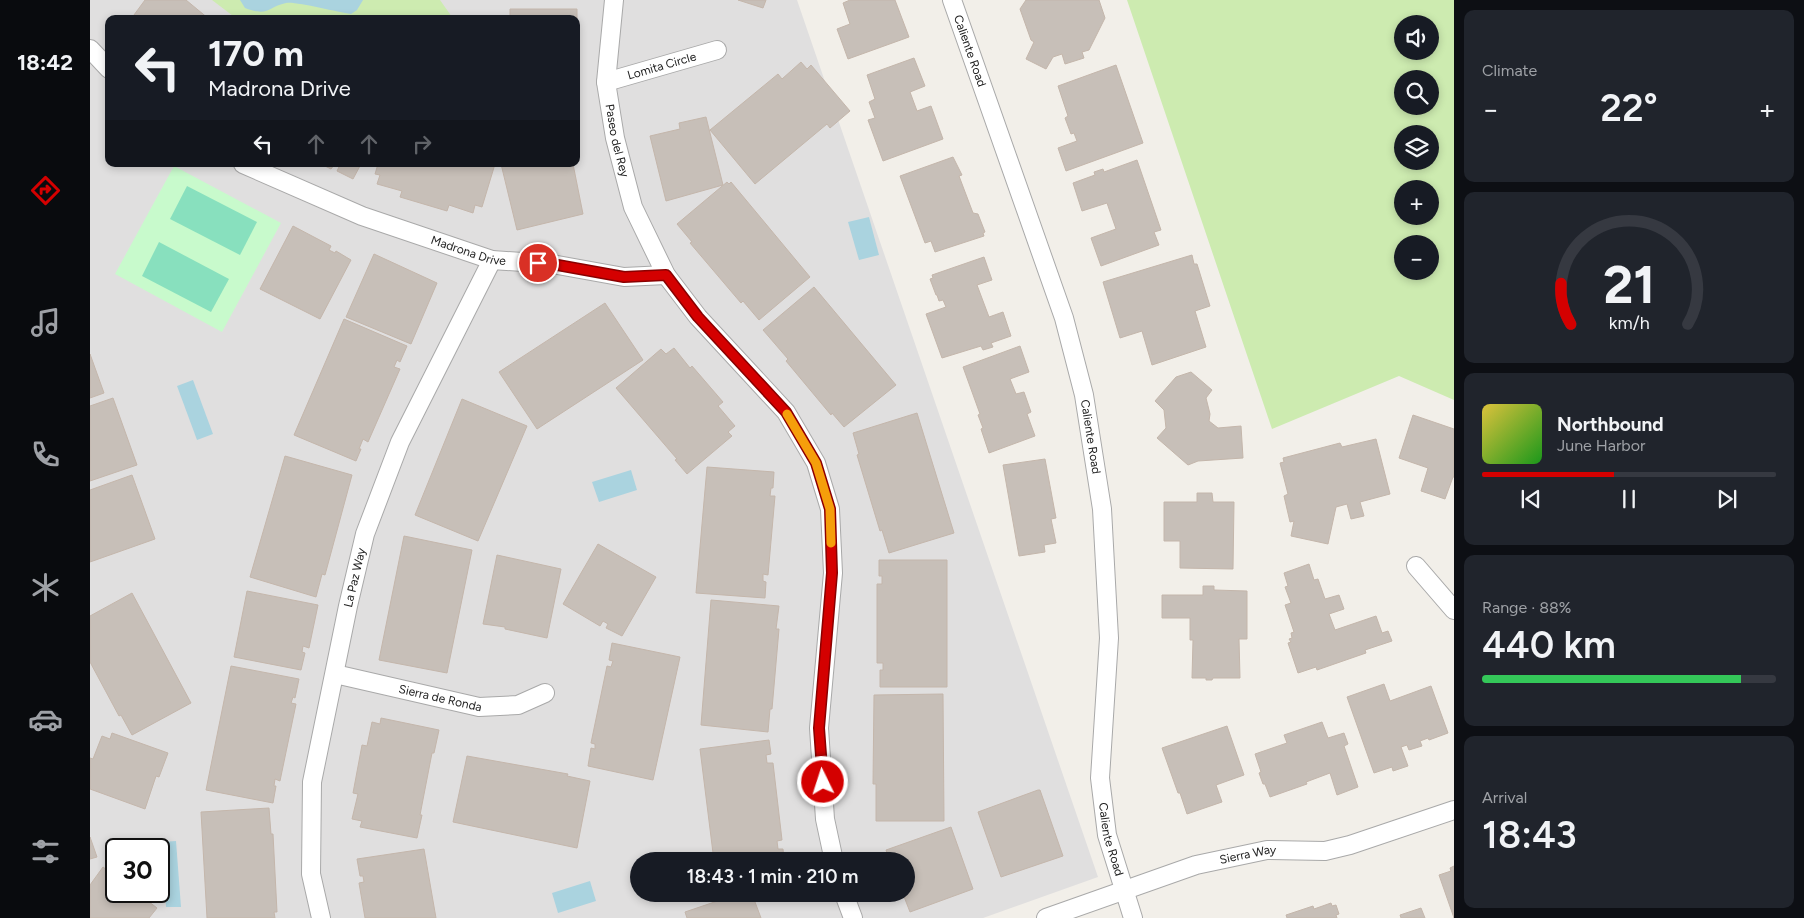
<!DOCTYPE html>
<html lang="en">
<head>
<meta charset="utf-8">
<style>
  body { margin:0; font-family:Figtree,sans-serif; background:#20242c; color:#f1f3f6; height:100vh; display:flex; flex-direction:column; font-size:19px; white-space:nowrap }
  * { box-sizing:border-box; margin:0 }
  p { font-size:16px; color:#9ea1a6 }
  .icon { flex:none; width:28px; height:28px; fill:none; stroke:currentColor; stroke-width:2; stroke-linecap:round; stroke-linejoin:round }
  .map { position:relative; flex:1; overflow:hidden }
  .sheet { display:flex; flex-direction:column; gap:10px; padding:10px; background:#0d0f14; width:350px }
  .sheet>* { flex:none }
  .banner { position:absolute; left:15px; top:15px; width:475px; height:152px; border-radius:10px; box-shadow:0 2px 8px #0003; background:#171b24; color:#f1f3f6; overflow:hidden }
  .fabs { position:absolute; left:1304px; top:15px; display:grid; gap:10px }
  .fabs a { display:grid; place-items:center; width:45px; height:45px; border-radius:50%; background:#171b24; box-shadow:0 2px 8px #0003; font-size:25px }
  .speed { position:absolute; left:15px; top:838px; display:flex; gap:10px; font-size:25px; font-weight:700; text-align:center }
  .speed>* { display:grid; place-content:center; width:65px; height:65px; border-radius:50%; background:#171b24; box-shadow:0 2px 8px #0003; line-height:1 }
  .speed .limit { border:2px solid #111; border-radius:8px; background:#fff; color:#111 }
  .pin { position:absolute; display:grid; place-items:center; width:42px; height:42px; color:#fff; margin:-21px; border:2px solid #fff; border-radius:50%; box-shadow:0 1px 5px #0007 }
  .me { position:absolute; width:55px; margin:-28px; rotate:356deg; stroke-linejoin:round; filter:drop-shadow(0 0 4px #0008) }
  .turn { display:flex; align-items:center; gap:18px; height:105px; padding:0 20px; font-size:22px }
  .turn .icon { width:65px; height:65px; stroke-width:2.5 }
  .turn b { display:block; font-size:35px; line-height:42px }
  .lanes { display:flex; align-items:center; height:48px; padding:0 20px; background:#0003; justify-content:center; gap:25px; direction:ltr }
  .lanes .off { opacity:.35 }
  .big { font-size:38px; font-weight:600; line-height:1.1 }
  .sheet .card { flex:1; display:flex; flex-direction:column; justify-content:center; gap:8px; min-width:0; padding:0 18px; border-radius:10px; background:#20242c }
  .sheet .dial { align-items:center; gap:0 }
  .dial svg { height:130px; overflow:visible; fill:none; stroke:#363941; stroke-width:7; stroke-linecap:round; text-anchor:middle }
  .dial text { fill:#f1f3f6; stroke:none }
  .song { display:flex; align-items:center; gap:15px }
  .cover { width:60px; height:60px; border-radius:8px; background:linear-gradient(135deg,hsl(50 70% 55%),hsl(120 70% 35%)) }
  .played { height:5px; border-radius:2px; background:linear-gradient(90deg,#d40000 45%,#363941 45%) }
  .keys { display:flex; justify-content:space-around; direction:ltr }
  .heat { display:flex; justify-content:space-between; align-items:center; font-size:28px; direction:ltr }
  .charge { height:8px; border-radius:4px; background:linear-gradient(90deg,#34c759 88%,#363941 0) }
  .trip { position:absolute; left:540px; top:852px; width:285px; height:50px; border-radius:25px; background:#171b24; box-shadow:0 2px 8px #0003; font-weight:600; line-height:50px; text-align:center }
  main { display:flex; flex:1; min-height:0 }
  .dock { display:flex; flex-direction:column; width:90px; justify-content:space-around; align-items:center; background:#090b0e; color:#9ea1a6 }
  .dock .icon { width:35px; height:35px }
  .dock .on { color:#d40000 }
  .dock b { font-size:22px; color:#f1f3f6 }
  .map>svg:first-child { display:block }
</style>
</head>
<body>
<main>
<nav class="dock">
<b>18:42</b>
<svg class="icon on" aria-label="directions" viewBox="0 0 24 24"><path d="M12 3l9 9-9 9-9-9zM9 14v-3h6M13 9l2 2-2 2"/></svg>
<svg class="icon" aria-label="music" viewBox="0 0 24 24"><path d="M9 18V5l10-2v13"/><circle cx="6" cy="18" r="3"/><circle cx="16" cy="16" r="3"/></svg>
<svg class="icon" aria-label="phone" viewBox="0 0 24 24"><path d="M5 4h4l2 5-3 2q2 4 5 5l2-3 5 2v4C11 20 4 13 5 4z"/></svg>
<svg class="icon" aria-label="climate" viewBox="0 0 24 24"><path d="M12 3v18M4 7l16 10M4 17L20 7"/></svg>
<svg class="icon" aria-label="car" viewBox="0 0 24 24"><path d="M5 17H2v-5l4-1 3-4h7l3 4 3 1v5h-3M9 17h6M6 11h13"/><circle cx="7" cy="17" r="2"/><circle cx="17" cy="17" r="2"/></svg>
<svg class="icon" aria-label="filters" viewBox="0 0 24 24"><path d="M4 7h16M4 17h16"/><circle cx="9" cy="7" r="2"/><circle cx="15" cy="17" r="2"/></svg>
</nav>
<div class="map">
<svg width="1364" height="918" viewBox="0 0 1364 918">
  <rect width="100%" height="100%" fill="#f2efe9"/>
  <path fill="#e0dfdf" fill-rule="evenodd" d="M0 0H707L1008 877 893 918H0ZM19 19H486V164H19ZM26 849H69V891H26ZM549 861H816V894H549Z"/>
  <g fill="#cdebb0" fill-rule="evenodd">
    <path d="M122 0H350L362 17 382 19H147Z"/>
    <path d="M1037 0H1364V400L1309 376 1182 429ZM1312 24H1340V51H1312ZM1312 79H1340V106H1312ZM1312 134H1340V161H1312ZM1312 189H1340V216H1312ZM1312 244H1340V271H1312Z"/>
  </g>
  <path fill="#c8facc" d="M84 166 191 223 132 332 25 274Z"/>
  <g fill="#88e0be">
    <path d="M97 186 167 222 150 255 80 219Z"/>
    <path d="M69 242 139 279 121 312 52 276Z"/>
  </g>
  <g fill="#aad3df">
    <path d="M150 0H273L267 10 261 14C247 12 205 1 196 3 177 7 179 17 155 8Z"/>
    <path d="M779 217 789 255 769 260 758 222Z"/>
    <path d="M103 380 123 434 107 440 87 386Z"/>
    <path d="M541 470 547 490 509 502 502 482Z"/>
    <path d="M86 841 91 907H76L72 842Z"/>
    <path d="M500 881 506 901 468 913 462 893Z"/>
  </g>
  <g fill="#c7bfb8" stroke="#c4b6ab">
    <path d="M55 0H96L119 19H41Z"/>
    <path d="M648 0H676L673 8Z"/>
    <path d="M760 0H805L819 37 758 59 747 29 760 24 753 3Z"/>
    <path d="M936 0H1009L1015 18 999 50 992 52 994 58 975 64 972 54 963 57 956 69 936 59 944 42 941 40 930 9Z"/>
    <path d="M420 9H487V26L486 19H420Z"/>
    <rect x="486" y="33" width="2" height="78"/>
    <path d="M824 58 835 86 820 92 827 111 841 106 853 139 793 161 778 120 785 118 779 102 785 99 777 75Z"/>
    <path d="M711 62 717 69 721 65 760 111 740 128 737 124 665 184 620 130 688 74 692 79Z"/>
    <path d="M1026 65 1053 143 976 171 968 148 987 141 984 133 981 134 975 118 978 116 968 86Z"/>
    <path d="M616 117 633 185 576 201 560 136 590 129 589 123Z"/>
    <path d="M863 157 872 175 869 176 883 213 888 214 895 232 893 233 894 236 845 252 841 241 835 243 810 176Z"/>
    <path d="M1047 160 1071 230 1064 232 1069 245 1011 266 1001 238 1026 229 1017 203 992 211 983 183 1005 175 1004 172 1013 169 1014 172Z"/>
    <path d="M231 164H271L263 179 247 171 249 167 244 165 241 169Z"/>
    <path d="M288 164H405L392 207 385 205 383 213 359 205 357 211 310 197 312 191 287 184 290 175 285 174Z"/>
    <path d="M411 164H483L493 214 427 230Z"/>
    <path d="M637 182 639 184 641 182 720 277 669 320 653 301 651 303 600 243 602 242 587 224Z"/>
    <path d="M203 226 241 246 239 250 245 253 246 251 261 260 230 319 170 289Z"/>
    <path d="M284 254 347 283 321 344 256 317Z"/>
    <path d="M1102 255 1104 264H1107L1120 306 1105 311 1116 347 1062 365 1052 331 1030 338 1013 282Z"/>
    <path d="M894 257 902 280 887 285 899 317 913 312 921 336 901 343 903 347 893 350 891 346 852 358 836 314 856 307 853 300 849 301 847 295H846L840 279 843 278 842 275Z"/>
    <path d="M724 287 806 385 754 427 742 413 741 415 696 361 698 359 673 330Z"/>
    <path d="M515 303 553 360 447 429 409 372Z"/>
    <path d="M254 319 317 346 310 362 307 360 304 367 310 369 278 442 273 439 269 449H271L266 461 204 435Z"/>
    <path d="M930 346 939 372 920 379 926 394 934 392 941 412 937 414 945 436 899 453 891 429 893 428 888 415 890 414 873 367Z"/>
    <path d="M584 348 600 368 602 366 633 402 628 406 645 426 638 432 642 436 597 474 585 460 587 459 526 388 571 349 576 354Z"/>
    <path d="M0 354 14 393 0 398Z"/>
    <path d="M1101 372 1122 390 1116 398 1120 414 1119 421 1128 428 1151 426 1153 458 1108 461 1098 465 1067 438 1076 428 1074 410 1065 401 1086 377Z"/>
    <path d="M23 398 47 465 0 481V406Z"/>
    <path d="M372 399 437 426 388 541 325 515Z"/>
    <path d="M827 413 864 533 799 553 792 530 790 531 767 455 769 454 763 433Z"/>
    <path d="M1323 415 1364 429V477H1363L1355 499 1331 491 1338 468 1309 458Z"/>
    <path d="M1286 439 1300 494 1270 502 1274 516 1261 519 1257 504 1246 507 1238 544 1201 536 1204 521 1200 522 1194 496 1198 494 1190 463 1194 462 1193 458 1250 443 1252 447Z"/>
    <path d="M195 456 262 475 235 575 232 574 226 597 160 577Z"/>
    <path d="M955 459 966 518 961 519 966 543 954 545 955 552 929 556 913 465Z"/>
    <path d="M617 467 684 472 683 488H681L680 496H685L678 575 673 574V581L676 582 675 598 606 593Z"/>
    <path d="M42 475 65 539 0 562V490Z"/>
    <path d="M1107 493H1122L1123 502H1144L1143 569 1090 568V541H1074V502H1107Z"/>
    <path d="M314 536 382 550 357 673 289 660Z"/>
    <path d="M508 544 566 577 532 636 516 628 518 624 513 621 510 626 473 604Z"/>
    <path d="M407 555 471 569 457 638 415 629V627L393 624Z"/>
    <path d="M789 560H857V687H790V670H793V663H787V584H792V576H789Z"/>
    <path d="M1219 564 1224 580 1228 579 1235 599 1249 595 1254 609 1239 614 1245 630 1286 616 1292 633 1298 631 1302 641 1275 650 1276 653 1227 670 1226 667 1208 673 1198 643 1201 642 1199 639 1202 638 1201 633 1204 632 1195 605 1201 603 1195 587 1198 586 1194 573Z"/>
    <path d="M1113 586H1124V590L1157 591V639H1149L1150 678H1123L1122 680H1116V678H1102L1103 640H1100V618H1072V595H1113Z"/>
    <path d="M157 591 228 605 219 648 213 646 212 652 215 653 211 670 144 657Z"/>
    <path d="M42 593 101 703 42 735 31 715 29 716 0 662V616Z"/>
    <path d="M621 600 689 606 686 629H689L682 709H680L678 732 611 725Z"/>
    <path d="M522 643 590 657 563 780 498 766 501 748 505 749V744L501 743 517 666 521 667 523 661 519 660Z"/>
    <path d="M141 666 209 679 205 698 203 697 201 703 206 704 190 781 185 779 184 786H186L183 803 116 790Z"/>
    <path d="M1294 684 1300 701 1341 686 1358 733 1339 740 1338 738 1330 741 1332 746 1319 750 1317 745 1311 747 1318 766 1303 771 1302 767 1284 773 1257 697Z"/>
    <path d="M853 694 854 821H786V784H783L784 695Z"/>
    <path d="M291 718 349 730 344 753H342L330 815H332L327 838 270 827 272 821 262 819 268 794 263 793 272 745 277 746 282 722 290 724Z"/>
    <path d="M1232 722 1238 738 1254 733 1258 744 1254 746 1268 787 1247 795 1240 773 1216 782 1217 784 1180 797 1175 784H1173L1169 773 1171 772 1165 754 1197 743 1194 735Z"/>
    <path d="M1137 726 1154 775 1126 785 1132 802 1097 814 1090 793H1088L1072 748Z"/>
    <path d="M22 733 78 753 69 777 66 776 55 809 0 789V758L3 759 12 736 20 739Z"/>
    <path d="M679 740 681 754 676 755 677 763H683L692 840 687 841 688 849H693L694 861H624L610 749Z"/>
    <path d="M377 756 478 774 477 776 500 781 487 848 363 822Z"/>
    <path d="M948 790H950L973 856 911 877 888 812Z"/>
    <path d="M179 808 181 834H183L187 912H184L185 918H117L111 812Z"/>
    <path d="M861 827 883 889 820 912 813 894H816V861H800L796 850Z"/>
    <path d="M0 837 7 857 0 859Z"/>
    <path d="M334 849 346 918H275L269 883 274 882 273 876H270L267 859Z"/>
    <path d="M1364 866V918L1349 875 1361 871 1360 868Z"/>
    <path d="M13 867 26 877V891H45L67 908 59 918H0V885Z"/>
    <path d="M648 894H662L671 918H597L595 912Z"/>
    <path d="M1241 903 1242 906 1246 905 1249 914 1246 915 1247 918H1197L1196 915 1223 906 1224 909Z"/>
    <path d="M1331 908 1335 918H1311L1310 915Z"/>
  </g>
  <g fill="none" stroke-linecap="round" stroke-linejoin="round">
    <g stroke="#a9a9a9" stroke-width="20">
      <g id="minor">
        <path id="s1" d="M524 0 516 82 525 138 543 207 576 275 608 317 696 412 726 463 740 509 743 573 729 728 735 819 744 861"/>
        <path id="s2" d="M862 0 974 318 994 395 1012 509 1019 638 1010 778 1017 835 1043 918"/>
        <path d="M0 49 19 69"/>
        <path id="s3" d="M516 82 627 50"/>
        <path id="s4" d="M153 164 272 216 402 260 462 264 534 277 576 275"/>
        <path d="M1326 566 1364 610"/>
        <path id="s5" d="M245 674 389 707 428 705 455 693"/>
        <path d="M754 894 763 918"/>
        <path id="s6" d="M231 918 221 874 222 782 258 606 275 534 310 442 402 260"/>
        <path id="s7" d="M956 918 1106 865 1177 850 1235 851 1260 845 1364 810"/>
      </g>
    </g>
    <use href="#minor" stroke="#fff" stroke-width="18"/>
  </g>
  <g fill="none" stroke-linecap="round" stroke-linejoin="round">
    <g stroke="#8a0000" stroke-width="12">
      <path id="route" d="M448 263 462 264 534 277 576 275 608 317 696 412 726 463 740 509 742 573 729 728 733 782"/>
    </g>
    <use href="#route" stroke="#d40000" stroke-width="9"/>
    <path stroke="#f59e0b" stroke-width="9" d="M697 414 726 463 740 509 741 543"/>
  </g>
  <g text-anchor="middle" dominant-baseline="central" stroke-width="5" stroke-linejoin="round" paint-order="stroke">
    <g font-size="12" fill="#222" stroke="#fff">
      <text stroke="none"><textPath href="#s2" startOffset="54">Caliente Road</textPath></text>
      <text stroke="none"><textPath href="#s3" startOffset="58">Lomita Circle</textPath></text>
      <text stroke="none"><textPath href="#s1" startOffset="142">Paseo del Rey</textPath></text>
      <text stroke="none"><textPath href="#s4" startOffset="242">Madrona Drive</textPath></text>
      <text stroke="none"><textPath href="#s2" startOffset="459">Caliente Road</textPath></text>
      <text stroke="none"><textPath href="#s6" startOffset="346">La Paz Way</textPath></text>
      <text stroke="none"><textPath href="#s5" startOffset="108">Sierra de Ronda</textPath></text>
      <text stroke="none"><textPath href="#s2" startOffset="864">Caliente Road</textPath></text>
      <text stroke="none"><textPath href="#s7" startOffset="212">Sierra Way</textPath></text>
    </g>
  </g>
</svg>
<div class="fabs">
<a><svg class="icon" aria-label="sound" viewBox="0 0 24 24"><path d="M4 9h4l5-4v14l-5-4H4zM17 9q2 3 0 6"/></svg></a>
<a><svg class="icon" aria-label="search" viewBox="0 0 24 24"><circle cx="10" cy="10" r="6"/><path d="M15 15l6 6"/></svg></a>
<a><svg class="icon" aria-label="layers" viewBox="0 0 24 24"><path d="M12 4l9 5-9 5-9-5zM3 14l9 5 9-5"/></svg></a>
<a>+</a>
<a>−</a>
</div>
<div class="speed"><div class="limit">30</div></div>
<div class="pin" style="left:448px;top:263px;background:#d93025"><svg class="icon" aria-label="arrive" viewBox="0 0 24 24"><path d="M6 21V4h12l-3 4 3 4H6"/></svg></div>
<svg class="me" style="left:733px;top:782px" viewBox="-20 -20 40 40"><circle r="17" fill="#d40000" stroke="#fff" stroke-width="3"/><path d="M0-11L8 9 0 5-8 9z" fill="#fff"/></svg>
<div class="trip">18:43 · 1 min · 210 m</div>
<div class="banner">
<div class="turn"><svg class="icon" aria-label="left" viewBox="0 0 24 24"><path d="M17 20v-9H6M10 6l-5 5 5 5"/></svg><div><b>170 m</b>Madrona Drive</div></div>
<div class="lanes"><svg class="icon" aria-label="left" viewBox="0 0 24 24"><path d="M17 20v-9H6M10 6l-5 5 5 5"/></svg><svg class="icon off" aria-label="ahead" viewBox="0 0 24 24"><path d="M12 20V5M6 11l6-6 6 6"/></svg><svg class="icon off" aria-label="ahead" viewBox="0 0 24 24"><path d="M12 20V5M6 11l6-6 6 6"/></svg><svg class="icon off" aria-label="right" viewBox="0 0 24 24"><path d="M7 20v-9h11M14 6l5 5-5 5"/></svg></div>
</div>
</div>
<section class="sheet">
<div class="card"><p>Climate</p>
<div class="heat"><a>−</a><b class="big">22°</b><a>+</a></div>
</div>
<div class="card dial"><svg viewBox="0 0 100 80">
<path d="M14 69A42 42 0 1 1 86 69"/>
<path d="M14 69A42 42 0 0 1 8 44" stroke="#d40000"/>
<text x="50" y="56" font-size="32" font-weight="700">21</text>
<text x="50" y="72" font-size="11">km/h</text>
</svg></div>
<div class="card">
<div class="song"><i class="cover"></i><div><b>Northbound</b><p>June Harbor</p></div></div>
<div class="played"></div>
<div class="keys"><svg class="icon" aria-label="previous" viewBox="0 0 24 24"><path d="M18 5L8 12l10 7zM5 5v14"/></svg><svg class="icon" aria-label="pause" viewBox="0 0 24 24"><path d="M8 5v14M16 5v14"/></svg><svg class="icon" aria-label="next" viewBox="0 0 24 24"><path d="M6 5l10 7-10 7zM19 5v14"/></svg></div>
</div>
<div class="card"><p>Range · 88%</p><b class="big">440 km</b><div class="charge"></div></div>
<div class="card"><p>Arrival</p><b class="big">18:43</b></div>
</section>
</main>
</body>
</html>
